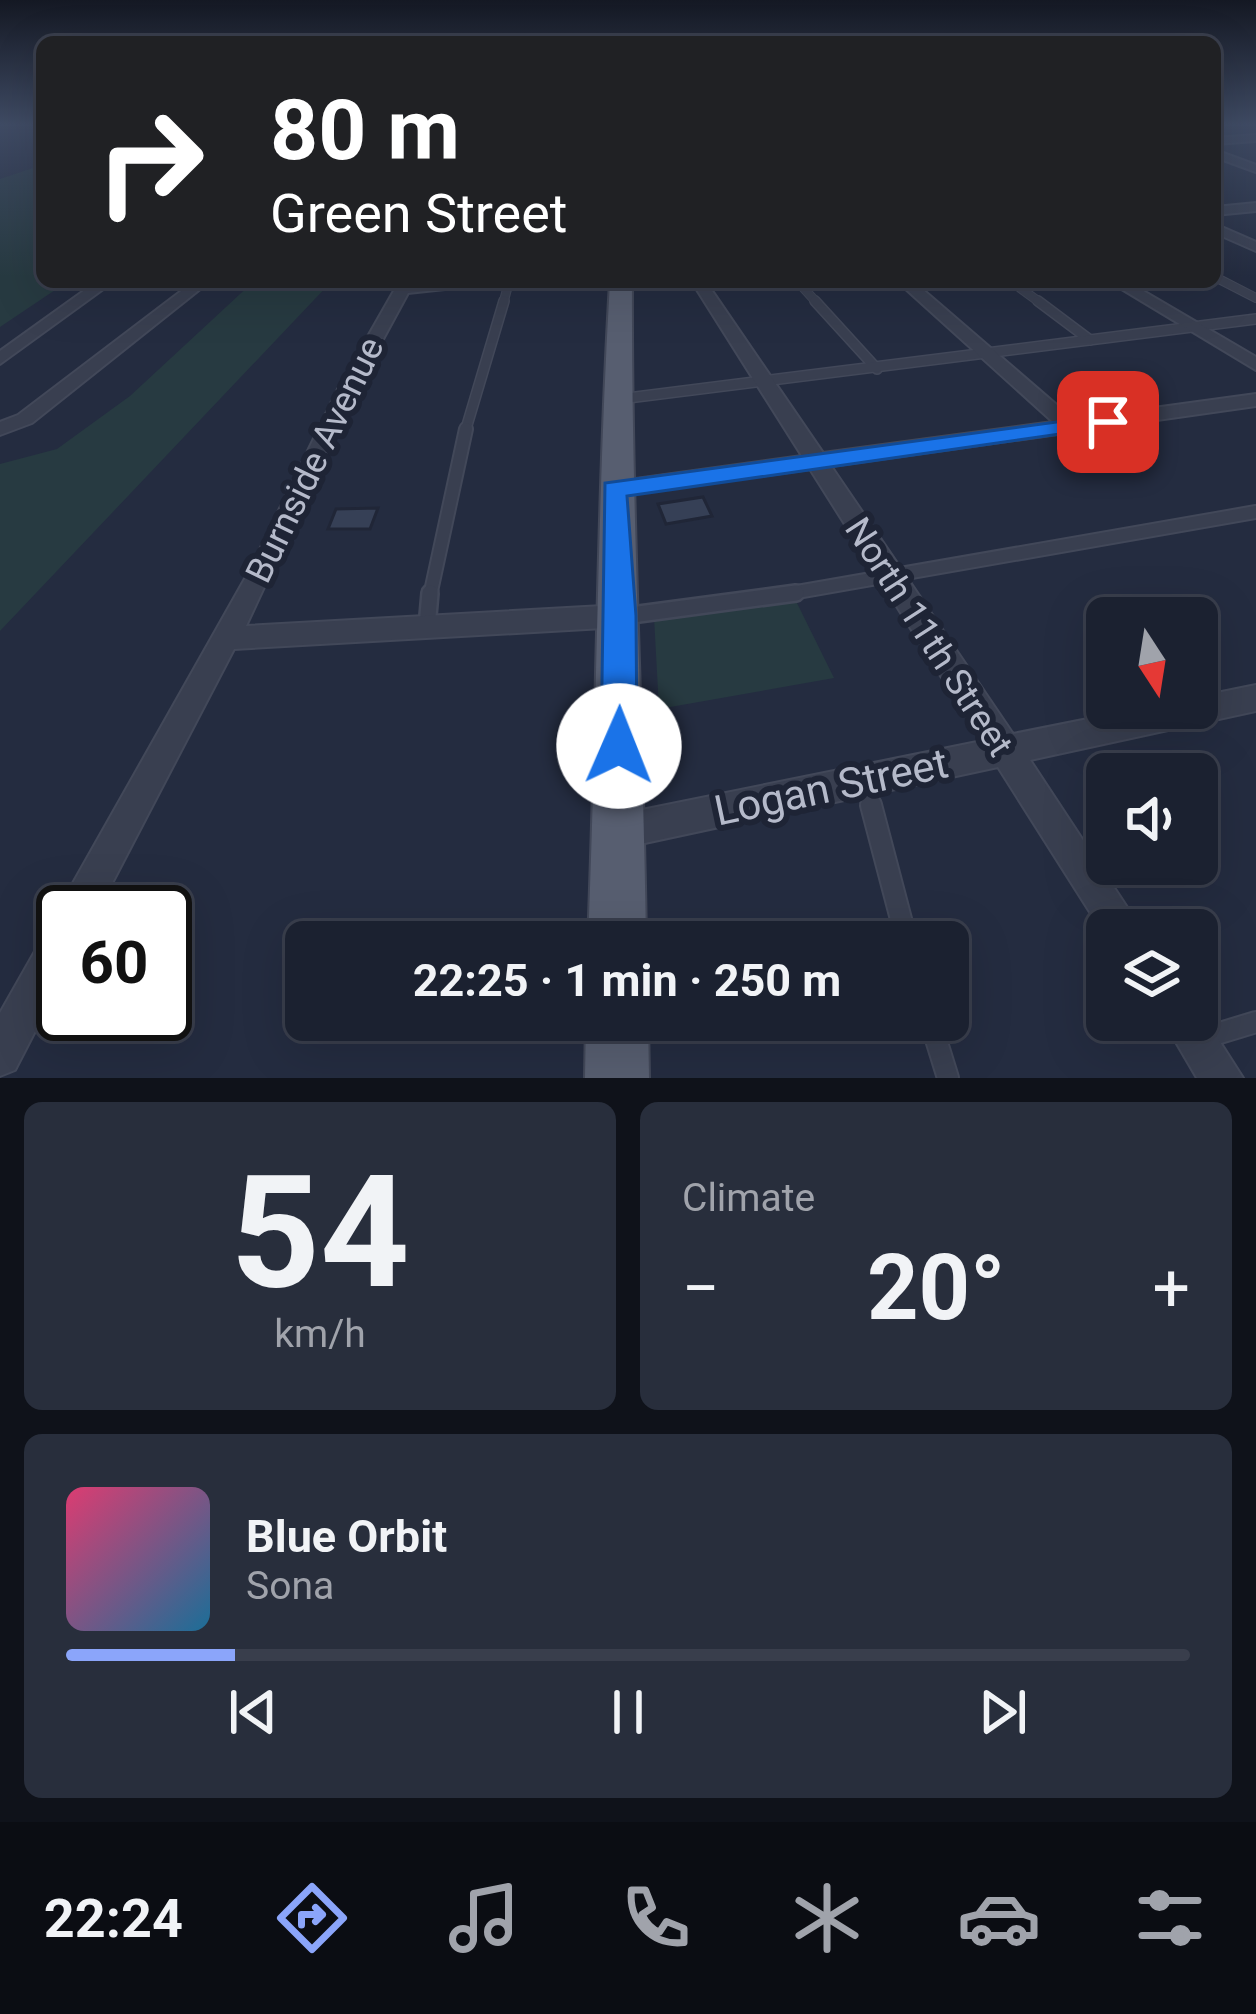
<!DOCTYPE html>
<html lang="en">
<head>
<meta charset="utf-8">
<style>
  body { margin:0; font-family:Roboto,sans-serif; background:#282e3c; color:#f1f3f6; height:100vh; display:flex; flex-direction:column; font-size:45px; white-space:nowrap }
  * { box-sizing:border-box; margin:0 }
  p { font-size:39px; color:#a0a3ab }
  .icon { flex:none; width:66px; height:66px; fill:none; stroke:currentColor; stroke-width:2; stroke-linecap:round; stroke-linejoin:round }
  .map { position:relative; height:1078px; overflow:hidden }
  .panel { display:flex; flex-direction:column; gap:24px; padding:24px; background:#0f121a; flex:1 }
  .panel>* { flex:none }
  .banner { position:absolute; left:36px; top:36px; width:1185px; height:252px; border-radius:18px; box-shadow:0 12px 48px #0002,0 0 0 3px #393e4c; background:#202124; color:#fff; overflow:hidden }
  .needle { width:78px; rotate:168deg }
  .tools { position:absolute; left:1086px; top:597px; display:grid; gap:24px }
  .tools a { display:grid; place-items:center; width:132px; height:132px; border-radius:18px; background:#1b2130; box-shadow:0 12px 48px #0002,0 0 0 3px #393e4c; font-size:60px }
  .speed { position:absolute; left:36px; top:885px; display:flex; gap:24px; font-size:60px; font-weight:700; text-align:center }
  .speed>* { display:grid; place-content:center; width:156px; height:156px; border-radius:50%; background:#1b2130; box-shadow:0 12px 48px #0002,0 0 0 3px #393e4c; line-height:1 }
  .speed .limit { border:6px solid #111; border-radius:18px; background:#fff; color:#111 }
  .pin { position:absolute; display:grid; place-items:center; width:102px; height:102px; color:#fff; margin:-51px; border-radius:24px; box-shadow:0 6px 18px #0006 }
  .me { position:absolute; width:132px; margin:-66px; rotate:1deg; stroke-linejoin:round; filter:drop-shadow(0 0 9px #0008) }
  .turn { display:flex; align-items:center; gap:42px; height:252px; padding:0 36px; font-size:54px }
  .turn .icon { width:156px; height:156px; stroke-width:2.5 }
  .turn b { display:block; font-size:84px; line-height:102px }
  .big { font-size:90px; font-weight:700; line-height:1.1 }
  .panel .widget { flex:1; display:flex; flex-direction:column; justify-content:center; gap:18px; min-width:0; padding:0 42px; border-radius:18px; background:#282e3c }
  .panel .dial { align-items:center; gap:0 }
  .dial b { font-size:156px; line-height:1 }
  .song { display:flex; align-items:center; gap:36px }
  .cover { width:144px; height:144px; border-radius:18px; background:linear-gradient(135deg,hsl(340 70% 55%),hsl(200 70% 35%)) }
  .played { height:12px; border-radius:6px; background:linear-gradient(90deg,#8ba5fa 15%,#393e4c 15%) }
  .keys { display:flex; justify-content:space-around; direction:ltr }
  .heat { display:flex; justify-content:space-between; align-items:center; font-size:66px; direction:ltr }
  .panel .tiles { flex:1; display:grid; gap:24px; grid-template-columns:1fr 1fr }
  .widget:last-child { grid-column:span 2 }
  .trip { position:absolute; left:285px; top:921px; width:684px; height:120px; border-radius:18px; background:#1b2130; box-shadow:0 12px 48px #0002,0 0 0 3px #393e4c; font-weight:700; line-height:120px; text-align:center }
  .menu { display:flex; height:192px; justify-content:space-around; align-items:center; background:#0b0d13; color:#a0a3ab }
  .menu .icon { width:84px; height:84px }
  .menu .on { color:#8ba5fa }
  .menu b { font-size:54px; color:#f1f3f6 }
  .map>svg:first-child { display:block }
</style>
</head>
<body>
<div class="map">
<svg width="1256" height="1078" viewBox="0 0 1256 1078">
  <rect width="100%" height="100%" fill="#242c40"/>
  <g fill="#273a41">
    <path d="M42 165V282H67L0 327V179Z"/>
    <path d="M253 282H331L0 631V464L57 449 130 396Z"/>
    <path d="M795 599 834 678 659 709 654 617Z"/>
  </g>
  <g fill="#364056" stroke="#202637" stroke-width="3">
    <path d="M703 497 712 516 666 524 658 504Z"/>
    <path d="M378 508 370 529H328L336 509Z"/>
  </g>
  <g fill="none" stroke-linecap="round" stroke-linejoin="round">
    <g stroke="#424859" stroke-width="10">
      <g id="service-far4">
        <path d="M1215 277 1256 298"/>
        <path d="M798 282 818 304"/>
        <path d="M1012 282 1042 304"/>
        <path d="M503 304 509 282"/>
      </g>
    </g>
    <g stroke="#424859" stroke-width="12">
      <g id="service-far3">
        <path d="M815 301 877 369"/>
        <path d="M1038 301 1090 340"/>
        <path d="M620 399 1256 319"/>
        <path d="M465 432 504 301"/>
      </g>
    </g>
    <g stroke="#424859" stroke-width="16">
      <g id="service-far2">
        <path d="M430 596 466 429"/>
        <path d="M774 596 1256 512"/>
      </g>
    </g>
    <g stroke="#424859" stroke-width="20">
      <g id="service-far1">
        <path d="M624 616 796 593"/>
        <path d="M427 627 430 593"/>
        <path d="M865 781 872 808"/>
      </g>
    </g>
    <g stroke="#424859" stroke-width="24">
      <g id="service">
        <path d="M871 805 907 942"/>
        <path d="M930 1020 948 1078"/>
        <path d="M1200 1039 1256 1022"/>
      </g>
    </g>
    <g stroke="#424859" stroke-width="4">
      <g id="minor">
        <path d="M1256 135V141L1215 144V138Z"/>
        <path d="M1215 150 1256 165V172L1215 157Z"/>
        <path d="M1256 203V211L1215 215V207Z"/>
        <path d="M1215 224 1256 242V251L1215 233Z"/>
        <path d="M96 282H113L0 364V351Z"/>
        <path d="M193 282H209L32 423 0 435V422L18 415Z"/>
        <path d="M399 282H480L473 286 408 293 356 389 246 626 621 605 630 609 634 616 630 623 621 627 234 649 97 912H63V977L15 1070 0 1076V1013L50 925 62 920 58 912 64 899 251 568 338 389Z"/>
        <path d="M692 282H706L823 453 1053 422 898 282H914L1073 419 1256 394V406L831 466 1013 734 1143 708H1197V697L1256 685V711L1030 760 1142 930H1107V939L998 767 617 849 605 844 600 832 605 820 617 815 982 741 810 469 614 496 606 494 603 489 614 482 802 456Z"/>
        <path d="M1110 282H1128L1256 357V370Z"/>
        <path d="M1197 1006 1243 1078H1197L1163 1020H1197Z"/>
      </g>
    </g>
    <g stroke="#424859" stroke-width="4">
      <g id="primary">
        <path d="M610 282H632C631 502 643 722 646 942H588C597 722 597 502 610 282Z"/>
        <path d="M586 1020H648L649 1078H585Z"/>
      </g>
    </g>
    <use href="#service-far4" stroke="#393f50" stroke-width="8"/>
    <use href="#service-far3" stroke="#393f50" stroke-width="9"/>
    <use href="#service-far2" stroke="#393f50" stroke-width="12"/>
    <use href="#service-far1" stroke="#393f50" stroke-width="15"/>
    <use href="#service" stroke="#393f50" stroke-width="20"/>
    <use href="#minor" fill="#393f50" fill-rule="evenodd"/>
    <use href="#primary" fill="#575e70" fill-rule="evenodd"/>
  </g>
  <linearGradient id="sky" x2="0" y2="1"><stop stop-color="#141823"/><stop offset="0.45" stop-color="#3f4b64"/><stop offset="1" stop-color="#3f4b64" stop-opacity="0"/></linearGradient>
  <rect width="1256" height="277" fill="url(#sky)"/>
  <path fill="#1a73e8" stroke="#114b97" stroke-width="3" d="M1108 415 1116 417V426L627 496 636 616 637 746 631 757 619 762 606 757 601 746 605 483Z"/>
  <g text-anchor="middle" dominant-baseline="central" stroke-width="12" stroke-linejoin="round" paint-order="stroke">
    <g font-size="36" fill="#b5baca" stroke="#1e2435">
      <text transform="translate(315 460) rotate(-64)">Burnside Avenue</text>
      <text transform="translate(929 637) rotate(57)">North 11th Street</text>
    </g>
    <g font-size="42" fill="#b5baca" stroke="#1e2435">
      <text transform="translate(831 787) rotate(-12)">Logan Street</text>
    </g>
  </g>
</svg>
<div class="tools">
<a><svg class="needle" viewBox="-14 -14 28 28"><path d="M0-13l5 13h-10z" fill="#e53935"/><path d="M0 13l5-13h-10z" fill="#a0a3ab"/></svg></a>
<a><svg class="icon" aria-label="sound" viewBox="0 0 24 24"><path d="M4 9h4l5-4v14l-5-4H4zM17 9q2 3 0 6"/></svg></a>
<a><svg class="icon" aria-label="layers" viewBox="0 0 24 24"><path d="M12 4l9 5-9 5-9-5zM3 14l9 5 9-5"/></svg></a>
</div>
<div class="speed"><div class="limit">60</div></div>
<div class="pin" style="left:1108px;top:422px;background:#d93025"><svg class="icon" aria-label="arrive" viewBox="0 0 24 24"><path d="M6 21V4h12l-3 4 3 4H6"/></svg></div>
<svg class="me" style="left:619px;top:746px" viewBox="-20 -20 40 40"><circle r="19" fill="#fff"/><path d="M0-13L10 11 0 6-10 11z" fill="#1a73e8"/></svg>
<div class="trip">22:25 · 1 min · 250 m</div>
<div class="banner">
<div class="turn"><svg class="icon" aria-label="right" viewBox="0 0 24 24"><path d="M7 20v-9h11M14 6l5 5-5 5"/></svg><div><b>80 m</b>Green Street</div></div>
</div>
</div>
<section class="panel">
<div class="tiles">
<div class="widget dial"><b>54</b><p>km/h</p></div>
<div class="widget"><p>Climate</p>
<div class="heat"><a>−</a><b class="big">20°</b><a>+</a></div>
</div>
<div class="widget">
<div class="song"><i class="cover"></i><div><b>Blue Orbit</b><p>Sona</p></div></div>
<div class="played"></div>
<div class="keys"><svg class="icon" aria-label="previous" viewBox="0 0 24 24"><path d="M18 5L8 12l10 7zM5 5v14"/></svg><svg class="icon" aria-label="pause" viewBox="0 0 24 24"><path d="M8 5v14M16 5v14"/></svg><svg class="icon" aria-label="next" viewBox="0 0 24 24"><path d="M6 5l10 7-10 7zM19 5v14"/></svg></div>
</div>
</div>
</section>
<nav class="menu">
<b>22:24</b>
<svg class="icon on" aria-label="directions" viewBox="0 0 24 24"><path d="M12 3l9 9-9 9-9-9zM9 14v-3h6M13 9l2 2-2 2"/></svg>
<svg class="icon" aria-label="music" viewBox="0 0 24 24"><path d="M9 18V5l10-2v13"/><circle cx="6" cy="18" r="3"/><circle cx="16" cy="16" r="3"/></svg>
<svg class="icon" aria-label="phone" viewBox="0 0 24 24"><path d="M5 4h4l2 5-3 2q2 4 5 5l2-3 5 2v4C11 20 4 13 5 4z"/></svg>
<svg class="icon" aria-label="climate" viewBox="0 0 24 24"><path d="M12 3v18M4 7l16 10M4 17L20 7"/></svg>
<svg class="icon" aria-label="car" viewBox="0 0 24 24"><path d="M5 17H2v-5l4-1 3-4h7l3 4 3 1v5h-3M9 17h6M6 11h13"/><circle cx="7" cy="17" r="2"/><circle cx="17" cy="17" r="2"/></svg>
<svg class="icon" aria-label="filters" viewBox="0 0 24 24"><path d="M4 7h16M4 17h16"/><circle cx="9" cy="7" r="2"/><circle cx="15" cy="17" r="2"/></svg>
</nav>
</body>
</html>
